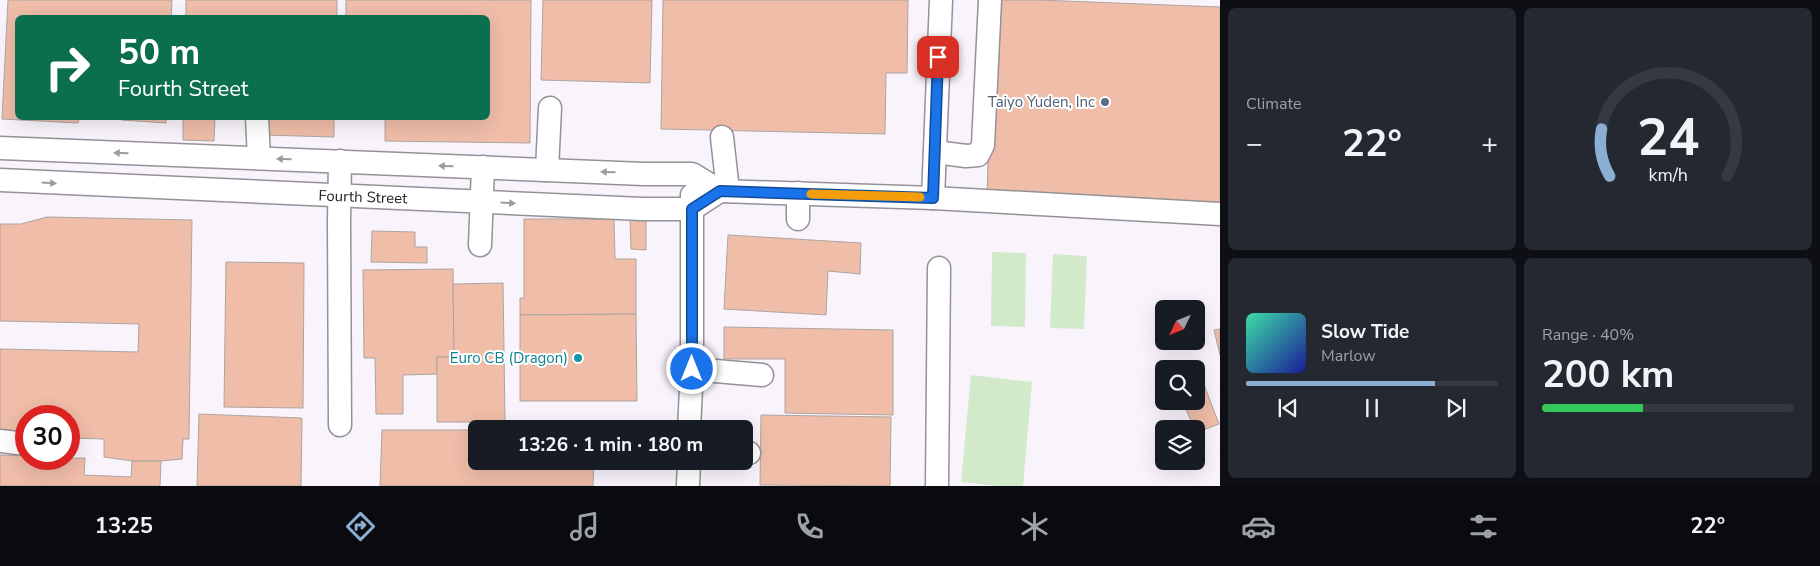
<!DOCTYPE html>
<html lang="en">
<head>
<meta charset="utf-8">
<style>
  body { margin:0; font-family:"Nunito Sans",sans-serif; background:#242831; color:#f1f3f6; height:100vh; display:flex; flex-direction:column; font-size:19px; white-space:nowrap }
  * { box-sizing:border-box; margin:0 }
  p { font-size:16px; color:#9ea1a6 }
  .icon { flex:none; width:28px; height:28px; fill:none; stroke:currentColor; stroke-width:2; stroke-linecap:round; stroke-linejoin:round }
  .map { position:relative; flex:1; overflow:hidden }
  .details { display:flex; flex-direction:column; gap:8px; padding:8px; background:#0d0f14; width:600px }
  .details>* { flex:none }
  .guide { position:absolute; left:15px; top:15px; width:475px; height:105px; border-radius:8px; box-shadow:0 5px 20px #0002; background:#0b6e4f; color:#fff; overflow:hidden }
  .needle { width:32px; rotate:227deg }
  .buttons { position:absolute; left:1155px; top:300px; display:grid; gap:10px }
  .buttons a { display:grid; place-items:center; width:50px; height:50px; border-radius:8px; background:#171b24; box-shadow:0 5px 20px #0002; font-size:25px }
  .speed { position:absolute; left:15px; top:405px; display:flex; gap:10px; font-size:25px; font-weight:700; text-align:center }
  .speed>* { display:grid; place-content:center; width:65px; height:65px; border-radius:50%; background:#171b24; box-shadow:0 5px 20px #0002; line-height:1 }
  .speed .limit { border:8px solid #d22; background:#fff; color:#111 }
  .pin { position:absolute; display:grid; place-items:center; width:42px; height:42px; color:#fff; margin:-21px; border-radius:10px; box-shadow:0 2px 8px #0006 }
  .me { position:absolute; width:55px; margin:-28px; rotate:0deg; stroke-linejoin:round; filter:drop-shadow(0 0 4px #0008) }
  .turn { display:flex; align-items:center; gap:18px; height:105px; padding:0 20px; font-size:22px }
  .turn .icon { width:65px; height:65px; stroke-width:2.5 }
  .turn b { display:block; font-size:35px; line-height:42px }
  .big { font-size:38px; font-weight:700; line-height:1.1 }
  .details .widget { flex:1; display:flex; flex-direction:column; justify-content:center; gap:8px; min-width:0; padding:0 18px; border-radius:8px; background:#242831 }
  .details .dial { align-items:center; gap:0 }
  .dial svg { height:130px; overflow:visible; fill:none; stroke:#363941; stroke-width:7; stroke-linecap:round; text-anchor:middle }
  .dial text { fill:#f1f3f6; stroke:none }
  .song { display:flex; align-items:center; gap:15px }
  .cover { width:60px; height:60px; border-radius:8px; background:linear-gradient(135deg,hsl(160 70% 55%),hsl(240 70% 35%)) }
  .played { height:5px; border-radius:2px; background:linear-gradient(90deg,#8bafd4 75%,#363941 75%) }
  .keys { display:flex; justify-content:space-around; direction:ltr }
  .heat { display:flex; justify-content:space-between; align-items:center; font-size:28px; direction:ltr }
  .charge { height:8px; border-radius:4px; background:linear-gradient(90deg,#34c759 40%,#363941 0) }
  .details .tiles { flex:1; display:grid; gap:8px; grid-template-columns:repeat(2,1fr) }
  .trip { position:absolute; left:468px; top:420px; width:285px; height:50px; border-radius:8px; background:#171b24; box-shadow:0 5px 20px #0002; font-weight:700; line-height:50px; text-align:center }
  .tab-bar { display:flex; height:80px; justify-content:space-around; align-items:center; background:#090b0e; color:#9ea1a6 }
  .tab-bar .icon { width:35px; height:35px }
  .tab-bar .active { color:#8bafd4 }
  .tab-bar b { font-size:22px; color:#f1f3f6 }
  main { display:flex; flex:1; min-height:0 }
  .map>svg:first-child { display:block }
</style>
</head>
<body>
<main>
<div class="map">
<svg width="1220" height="486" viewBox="0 0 1220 486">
  <rect width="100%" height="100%" fill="#f9f4fc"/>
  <g fill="#d2eaca">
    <path d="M992 252 1026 253 1025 327 991 326Z"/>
    <path d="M1053 254 1087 256 1084 329 1050 328Z"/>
    <path d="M971 375 1032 382 1023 486H997L961 482Z"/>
  </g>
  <g fill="#efbda8" stroke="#ada4a0">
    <path d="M8 0H172L171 18H18V118H79L78 123 2 119Z"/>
    <rect x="186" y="0" width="151" height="18"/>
    <path d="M346 0H531L530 143 385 141V118H488V18H346Z"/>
    <path d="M543 0H652L650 83 541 80Z"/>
    <path d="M663 0H908L907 73H886L885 134 661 129Z"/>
    <path d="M993 0H1039L1220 7V205L987 197Z"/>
    <path d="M121 118H166V123L121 120Z"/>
    <path d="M183 118H215L214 141 183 140Z"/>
    <path d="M263 118H334V137L263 135Z"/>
    <path d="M47 217 192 220 189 439H183L182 459 161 461H132L104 457V439L69 438V416H26V437H0V349L138 352 139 324 0 321V224H21Z"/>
    <path d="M524 219H614L615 259H636V314L520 315V298H524Z"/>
    <path d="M630 219H646V250L631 249Z"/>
    <path d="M372 231 415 232V247H427V263L371 262Z"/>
    <path d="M728 235 861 243 860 274 828 271 826 315 724 309Z"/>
    <path d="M226 262 304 263 303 408 224 407Z"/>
    <path d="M453 269 454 357H437V374L403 375V414H376L375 358H364L363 270Z"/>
    <path d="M503 283 505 422H437V357H454L453 284Z"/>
    <path d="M636 314 637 401H520V315Z"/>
    <path d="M724 327 893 330V415L785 413V359H724Z"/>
    <path d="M1220 329V355L1214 330Z"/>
    <path d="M1200 374 1219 424 1196 433V429H1194L1183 401H1196V376Z"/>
    <path d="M199 414 302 418 301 486H197Z"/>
    <path d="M761 415 891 417 890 486 760 485Z"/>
    <path d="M382 430H476V461H594L593 486H380Z"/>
    <path d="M0 455 26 456V459L85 458 84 475 131 477 132 461H161L160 486H0Z"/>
  </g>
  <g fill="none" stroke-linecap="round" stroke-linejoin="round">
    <g stroke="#959198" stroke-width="25">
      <g id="minor">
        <path d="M257 118 259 158"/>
        <path d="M722 137 728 191"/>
        <path d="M0 148 644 174H692L720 191 933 198 1220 214"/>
        <path d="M935 152 966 156 978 155 983 145 990 0"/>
        <path d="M547 170 550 108"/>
        <path d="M0 180 642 209H692L720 191"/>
        <path d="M933 198 941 0"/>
        <path d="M798 219V193"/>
        <path d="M480 245 483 167"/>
        <path d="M692 369 762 375"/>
        <path d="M340 425 339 222 340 161"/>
        <path d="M689 429 692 369V195"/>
        <path d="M0 441 26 444"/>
        <path d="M744 452 749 453"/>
        <path d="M688 486 689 461"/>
        <path d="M937 486 939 268"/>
      </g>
    </g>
    <use href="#minor" stroke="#fff" stroke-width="22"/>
  </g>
  <defs><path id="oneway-solid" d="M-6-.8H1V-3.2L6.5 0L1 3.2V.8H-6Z" transform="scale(1.25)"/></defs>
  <g fill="#9c9c9d">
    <use href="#oneway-solid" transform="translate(121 153) rotate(-178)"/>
    <use href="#oneway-solid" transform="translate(284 159) rotate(-178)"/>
    <use href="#oneway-solid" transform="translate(446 166) rotate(-178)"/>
    <use href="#oneway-solid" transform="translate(608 172) rotate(-178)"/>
    <use href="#oneway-solid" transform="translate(49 183) rotate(3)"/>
    <use href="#oneway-solid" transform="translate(508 203) rotate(3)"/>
  </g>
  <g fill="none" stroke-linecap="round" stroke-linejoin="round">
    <g stroke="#114b97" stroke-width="12">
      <path id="route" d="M692 369V209L720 191 933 198 938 57"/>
    </g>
    <use href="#route" stroke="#1a73e8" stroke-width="9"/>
    <path stroke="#f59e0b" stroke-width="9" d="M811 194 920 197"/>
  </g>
  <circle fill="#5c6f8a" stroke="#fff" stroke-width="2" cx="1105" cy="102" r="5"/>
  <circle fill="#0f9aa8" stroke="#fff" stroke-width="2" cx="578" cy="358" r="5"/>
  <g text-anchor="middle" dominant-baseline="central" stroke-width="4" stroke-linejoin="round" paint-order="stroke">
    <g font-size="15" fill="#4e5e75" stroke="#fff" text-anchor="end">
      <text x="1095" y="102">Taiyo Yuden, Inc</text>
    </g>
    <g font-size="15" fill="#242225" stroke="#fff">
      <text transform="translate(363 197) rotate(2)">Fourth Street</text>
    </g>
    <g font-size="15" fill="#0d838f" stroke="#fff" text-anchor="end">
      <text x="568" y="358">Euro CB (Dragon)</text>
    </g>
  </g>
</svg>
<div class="buttons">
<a><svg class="needle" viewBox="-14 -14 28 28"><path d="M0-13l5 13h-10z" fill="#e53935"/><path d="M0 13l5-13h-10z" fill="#9ea1a6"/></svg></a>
<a><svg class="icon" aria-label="search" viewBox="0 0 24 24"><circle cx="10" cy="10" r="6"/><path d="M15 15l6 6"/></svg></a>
<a><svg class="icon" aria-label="layers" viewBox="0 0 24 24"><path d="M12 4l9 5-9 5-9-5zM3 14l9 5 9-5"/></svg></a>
</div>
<div class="speed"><div class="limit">30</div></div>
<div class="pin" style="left:938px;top:57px;background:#d93025"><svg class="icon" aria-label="arrive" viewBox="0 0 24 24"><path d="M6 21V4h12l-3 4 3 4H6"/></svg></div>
<svg class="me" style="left:692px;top:369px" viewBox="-20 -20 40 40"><circle r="17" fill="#1a73e8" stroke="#fff" stroke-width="3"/><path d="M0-11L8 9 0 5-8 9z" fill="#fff"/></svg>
<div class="trip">13:26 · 1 min · 180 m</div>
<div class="guide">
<div class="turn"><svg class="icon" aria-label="right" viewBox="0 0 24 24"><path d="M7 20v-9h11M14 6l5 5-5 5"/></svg><div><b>50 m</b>Fourth Street</div></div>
</div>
</div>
<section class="details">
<div class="tiles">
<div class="widget"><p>Climate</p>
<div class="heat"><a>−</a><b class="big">22°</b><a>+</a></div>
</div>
<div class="widget dial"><svg viewBox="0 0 100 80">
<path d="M14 69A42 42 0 1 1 86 69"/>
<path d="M14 69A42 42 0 0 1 9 40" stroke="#8bafd4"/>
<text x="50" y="56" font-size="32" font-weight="700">24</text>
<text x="50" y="72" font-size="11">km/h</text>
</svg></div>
<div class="widget">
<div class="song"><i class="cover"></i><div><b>Slow Tide</b><p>Marlow</p></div></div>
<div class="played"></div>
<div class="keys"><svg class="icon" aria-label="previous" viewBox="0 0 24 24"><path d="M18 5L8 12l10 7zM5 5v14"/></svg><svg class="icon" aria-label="pause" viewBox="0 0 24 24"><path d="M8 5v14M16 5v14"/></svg><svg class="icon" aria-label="next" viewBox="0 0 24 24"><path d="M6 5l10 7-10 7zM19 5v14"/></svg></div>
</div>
<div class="widget"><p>Range · 40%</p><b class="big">200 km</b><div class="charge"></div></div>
</div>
</section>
</main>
<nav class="tab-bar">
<b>13:25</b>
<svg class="icon active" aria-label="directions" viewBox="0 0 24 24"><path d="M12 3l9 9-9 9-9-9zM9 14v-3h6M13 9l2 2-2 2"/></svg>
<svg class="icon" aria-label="music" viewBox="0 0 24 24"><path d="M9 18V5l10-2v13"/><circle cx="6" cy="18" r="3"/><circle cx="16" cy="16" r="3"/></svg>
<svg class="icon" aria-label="phone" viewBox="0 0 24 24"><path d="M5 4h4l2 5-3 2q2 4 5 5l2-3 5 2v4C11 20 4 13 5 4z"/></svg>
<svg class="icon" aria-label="climate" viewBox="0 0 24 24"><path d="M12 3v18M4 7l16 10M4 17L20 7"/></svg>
<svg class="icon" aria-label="car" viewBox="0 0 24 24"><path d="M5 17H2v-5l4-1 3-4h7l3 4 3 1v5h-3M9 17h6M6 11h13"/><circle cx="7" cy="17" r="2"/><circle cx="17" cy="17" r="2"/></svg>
<svg class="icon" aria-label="filters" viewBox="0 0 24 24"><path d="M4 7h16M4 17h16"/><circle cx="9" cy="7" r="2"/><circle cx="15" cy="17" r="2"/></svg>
<b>22°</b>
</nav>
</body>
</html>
